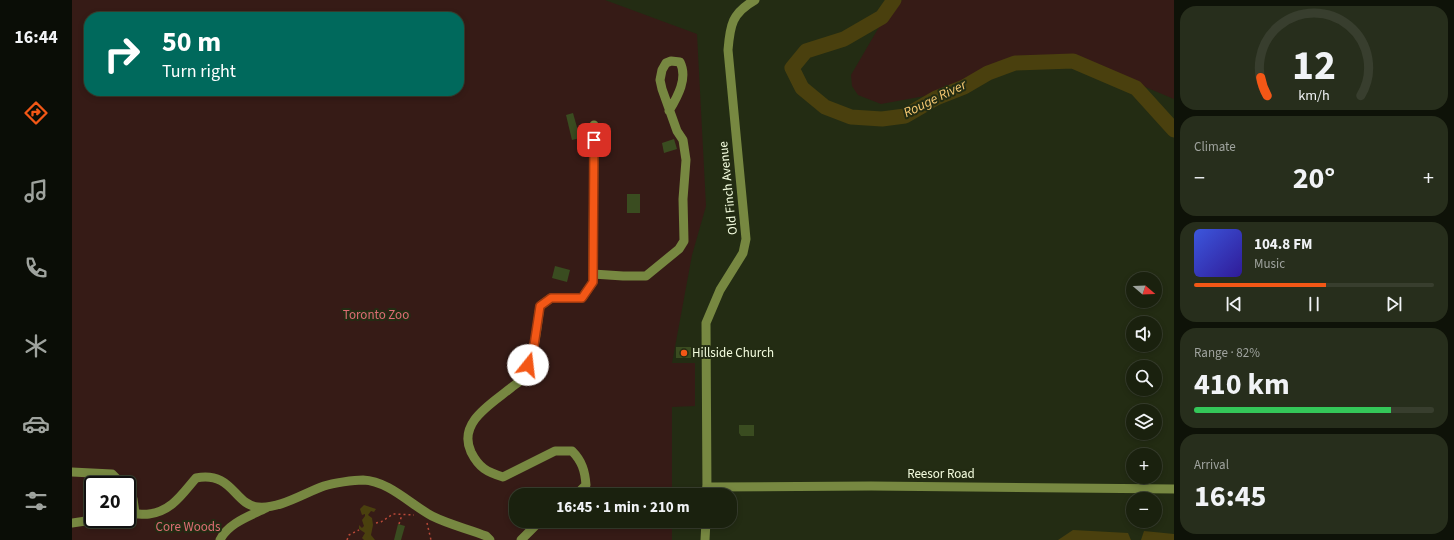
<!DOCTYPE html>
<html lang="en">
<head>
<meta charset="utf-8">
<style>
  body { margin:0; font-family:"Source Sans 3",sans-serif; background:#272e1c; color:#f1f3f6; height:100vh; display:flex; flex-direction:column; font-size:15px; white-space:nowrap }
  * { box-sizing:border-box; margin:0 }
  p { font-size:13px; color:#9fa39e }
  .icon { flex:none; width:22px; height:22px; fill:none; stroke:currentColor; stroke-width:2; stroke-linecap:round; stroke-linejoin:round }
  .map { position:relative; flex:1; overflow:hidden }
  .panel { display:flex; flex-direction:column; gap:6px; padding:6px; background:#0e1208; width:280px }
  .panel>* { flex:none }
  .banner { position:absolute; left:12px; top:12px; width:380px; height:84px; border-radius:16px; box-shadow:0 2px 6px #0003,0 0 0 1px #383e2e; background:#00695c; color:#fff; overflow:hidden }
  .needle { width:26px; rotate:109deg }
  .fabs { position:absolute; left:1054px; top:272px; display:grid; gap:8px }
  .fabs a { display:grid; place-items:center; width:36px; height:36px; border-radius:50%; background:#1a210e; box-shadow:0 2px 6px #0003,0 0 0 1px #383e2e; font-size:20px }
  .speed { position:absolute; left:12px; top:476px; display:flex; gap:8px; font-size:20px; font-weight:700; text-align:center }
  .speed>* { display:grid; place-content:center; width:52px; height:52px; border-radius:50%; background:#1a210e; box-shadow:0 2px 6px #0003,0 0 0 1px #383e2e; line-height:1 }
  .speed .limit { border:2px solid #111; border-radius:6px; background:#fff; color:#111 }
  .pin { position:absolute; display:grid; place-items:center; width:34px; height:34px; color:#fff; margin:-17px; border-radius:8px; box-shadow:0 2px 6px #0006 }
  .me { position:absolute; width:44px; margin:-22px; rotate:16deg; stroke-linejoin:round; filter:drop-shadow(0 0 3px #0008) }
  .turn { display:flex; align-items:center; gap:14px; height:84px; padding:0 12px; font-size:18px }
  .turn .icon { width:52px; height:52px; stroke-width:2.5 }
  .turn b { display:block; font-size:28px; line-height:34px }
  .big { font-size:30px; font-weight:700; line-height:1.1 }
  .panel .widget { flex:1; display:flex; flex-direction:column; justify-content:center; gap:6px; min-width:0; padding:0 14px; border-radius:16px; background:#272e1c }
  .panel .dial { align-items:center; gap:0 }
  .dial svg { height:104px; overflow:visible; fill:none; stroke:#383e2e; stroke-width:7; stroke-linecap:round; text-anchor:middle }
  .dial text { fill:#f1f3f6; stroke:none }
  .song { display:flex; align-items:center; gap:12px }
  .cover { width:48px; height:48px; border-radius:6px; background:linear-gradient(135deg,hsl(230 70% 55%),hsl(250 70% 35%)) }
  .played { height:4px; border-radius:2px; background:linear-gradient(90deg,#f35716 55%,#383e2e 55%) }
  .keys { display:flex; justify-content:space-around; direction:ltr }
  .heat { display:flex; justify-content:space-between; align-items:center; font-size:22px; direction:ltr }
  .charge { height:6px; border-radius:3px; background:linear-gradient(90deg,#34c759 82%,#383e2e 0) }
  .trip { position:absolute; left:437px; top:488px; width:228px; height:40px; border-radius:16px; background:#1a210e; box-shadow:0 2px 6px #0003,0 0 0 1px #383e2e; font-weight:700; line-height:40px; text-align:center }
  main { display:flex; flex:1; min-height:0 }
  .tab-bar { display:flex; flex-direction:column; width:72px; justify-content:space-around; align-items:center; background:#0a0d06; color:#9fa39e }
  .tab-bar .icon { width:28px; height:28px }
  .tab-bar .selected { color:#f35716 }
  .tab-bar b { font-size:18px; color:#f1f3f6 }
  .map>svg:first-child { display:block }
</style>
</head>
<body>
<main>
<nav class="tab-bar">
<b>16:44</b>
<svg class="icon selected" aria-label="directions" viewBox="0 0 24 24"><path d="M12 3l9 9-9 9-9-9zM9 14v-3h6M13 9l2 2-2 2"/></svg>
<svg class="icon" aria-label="music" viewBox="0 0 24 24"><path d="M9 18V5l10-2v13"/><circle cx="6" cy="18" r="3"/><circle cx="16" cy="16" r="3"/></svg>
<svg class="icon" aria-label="phone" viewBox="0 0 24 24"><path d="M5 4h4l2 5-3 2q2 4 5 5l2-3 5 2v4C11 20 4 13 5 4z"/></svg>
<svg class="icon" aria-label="climate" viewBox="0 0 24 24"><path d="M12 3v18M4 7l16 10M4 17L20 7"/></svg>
<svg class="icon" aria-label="car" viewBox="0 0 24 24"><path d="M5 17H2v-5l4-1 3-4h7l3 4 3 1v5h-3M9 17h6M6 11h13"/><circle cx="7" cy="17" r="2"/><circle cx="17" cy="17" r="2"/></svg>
<svg class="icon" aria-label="filters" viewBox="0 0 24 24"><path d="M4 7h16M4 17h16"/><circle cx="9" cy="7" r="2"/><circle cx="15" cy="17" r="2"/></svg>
</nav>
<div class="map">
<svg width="1102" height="540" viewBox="0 0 1102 540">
  <rect width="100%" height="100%" fill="#232c13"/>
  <g fill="#361b16" fill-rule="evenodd">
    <path d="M0 0H533L625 34 634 206 620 255 600 363H623V406L600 407V495H444V521H600V540H0ZM17 17H387V91H17ZM21 485H55V519H21Z"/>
    <path d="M830 0H1102V99L999 56 951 61 853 96 809 104 786 95 780 86 779 75 810 22Z"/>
  </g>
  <g fill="#4a400e">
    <path d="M292 505 304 509 302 512 299 511 296 515 300 518 301 525 299 535 303 540H292L290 538 293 533 287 529V525L290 528 292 526 290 520 293 516V514L290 515 288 509Z"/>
    <path d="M1001 530 1056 533 1059 540H986Z"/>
    <path d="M1072 531 1102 534V540H1069Z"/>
  </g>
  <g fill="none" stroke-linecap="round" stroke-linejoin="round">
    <path stroke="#4a400e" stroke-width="15" d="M822 0 810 17 772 39 734 51 720 68 730 88 753 107 779 117 810 119 833 116 864 98 892 87 916 73 943 63 1001 61 1064 88 1102 130"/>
  </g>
  <g fill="#3a4c20">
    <path d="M501 113 508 138 500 140 494 115Z"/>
    <path d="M602 139 605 149 592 153 590 143Z"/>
    <rect x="555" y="194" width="13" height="19"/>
    <path d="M483 266 498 270 495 282 480 278Z"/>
    <rect x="604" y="347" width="15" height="11"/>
    <path d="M667 425H682V436H669L667 433Z"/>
    <path d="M326 524 333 526 329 540H322Z"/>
  </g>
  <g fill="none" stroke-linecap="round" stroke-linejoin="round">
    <g stroke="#b94938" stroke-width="1.5" stroke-dasharray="2 3" stroke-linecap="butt">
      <path d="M304 523 309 522 321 514 342 515"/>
      <path d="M355 523 359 540"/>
      <path d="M327 524 330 515"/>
      <path d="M275 540 277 535 287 530"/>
    </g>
    <g stroke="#778841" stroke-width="9">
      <path d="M521 274 551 276H574L607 249 612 241 611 199 614 160 611 140 605 131 590 89 588 80 590 70 594 63 599 61 608 62C616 78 606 96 597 111"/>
      <path d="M0 472 40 474 51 485"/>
      <path d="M635 487 799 486 1102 489"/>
      <path d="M55 491 61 499 63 513"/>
      <path d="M504 495 514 485C513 471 510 461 500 451H483L431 477C415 472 407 468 399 452 385 422 421 403 440 387 444 384 449 381 452 377 462 361 465 326 468 306L479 298H510L521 282 522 125"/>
      <path d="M635 495 634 323 648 290 671 253 674 239 656 50C658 25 660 13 683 0"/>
      <path d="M55 514C63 513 70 515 77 514 100 511 110 494 124 478 161 471 162 505 186 507 208 509 232 493 252 486 261 483 282 480 291 480 317 481 339 505 360 516 378 525 397 529 414 536L418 540"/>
      <path d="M0 523 27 519"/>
      <path d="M148 540C156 523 178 516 194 508"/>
      <path d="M449 540 468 521"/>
      <path d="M633 540 634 521"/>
    </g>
  </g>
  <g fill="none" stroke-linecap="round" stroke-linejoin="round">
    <g stroke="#9e390e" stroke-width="10">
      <path id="route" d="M456 365 461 352 468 306 479 298H510L521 282 522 140"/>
    </g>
    <use href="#route" stroke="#f35716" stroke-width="7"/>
  </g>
  <circle fill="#f35716" stroke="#232c13" stroke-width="1.5" cx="612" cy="353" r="4"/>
  <g text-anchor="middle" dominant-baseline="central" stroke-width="4" stroke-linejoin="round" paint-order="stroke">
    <g font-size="13" fill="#f4fddf" stroke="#232c13">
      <text transform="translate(656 188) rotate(-96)">Old Finch Avenue</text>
      <text x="869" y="474">Reesor Road</text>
    </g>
    <g font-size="13" fill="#dc6d73" stroke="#232c13">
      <text x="304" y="315">Toronto Zoo</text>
      <text x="116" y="527">Core Woods</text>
    </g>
    <g font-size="13" fill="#f4fddf" stroke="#232c13" text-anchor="start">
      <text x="620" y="353">Hillside Church</text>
    </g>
    <g font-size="14" font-style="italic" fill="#f8ca73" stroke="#232c13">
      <text transform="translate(863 99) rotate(-26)">Rouge River</text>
    </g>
  </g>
</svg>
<div class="fabs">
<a><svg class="needle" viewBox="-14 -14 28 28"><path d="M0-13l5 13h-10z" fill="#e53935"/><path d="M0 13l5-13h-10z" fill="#9fa39e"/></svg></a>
<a><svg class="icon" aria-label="sound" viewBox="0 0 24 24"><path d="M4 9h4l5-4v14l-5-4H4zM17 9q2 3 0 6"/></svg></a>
<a><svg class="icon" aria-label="search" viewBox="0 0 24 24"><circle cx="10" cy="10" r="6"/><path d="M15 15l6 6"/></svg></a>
<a><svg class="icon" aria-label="layers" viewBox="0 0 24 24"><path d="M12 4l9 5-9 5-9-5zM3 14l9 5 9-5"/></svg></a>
<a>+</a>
<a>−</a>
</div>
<div class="speed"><div class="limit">20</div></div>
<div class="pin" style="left:522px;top:140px;background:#d93025"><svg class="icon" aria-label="arrive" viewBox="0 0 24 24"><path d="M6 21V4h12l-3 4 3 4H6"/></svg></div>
<svg class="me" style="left:456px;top:365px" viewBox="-20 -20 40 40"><circle r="19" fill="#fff"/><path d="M0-13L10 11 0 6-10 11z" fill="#f35716"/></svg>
<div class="trip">16:45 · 1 min · 210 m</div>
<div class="banner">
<div class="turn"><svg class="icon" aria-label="right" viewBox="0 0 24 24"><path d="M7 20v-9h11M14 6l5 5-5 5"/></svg><div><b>50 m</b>Turn right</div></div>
</div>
</div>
<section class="panel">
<div class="widget dial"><svg viewBox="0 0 100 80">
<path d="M14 69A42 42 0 1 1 86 69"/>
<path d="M14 69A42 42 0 0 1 9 55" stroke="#f35716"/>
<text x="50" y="56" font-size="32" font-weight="700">12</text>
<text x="50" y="72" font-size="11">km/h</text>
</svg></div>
<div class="widget"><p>Climate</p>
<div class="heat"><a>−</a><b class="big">20°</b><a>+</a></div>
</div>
<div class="widget">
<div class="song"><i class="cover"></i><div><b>104.8 FM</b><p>Music</p></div></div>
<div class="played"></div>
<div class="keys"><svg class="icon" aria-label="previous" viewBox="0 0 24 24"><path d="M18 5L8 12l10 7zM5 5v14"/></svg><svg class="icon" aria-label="pause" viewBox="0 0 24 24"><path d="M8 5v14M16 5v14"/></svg><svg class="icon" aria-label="next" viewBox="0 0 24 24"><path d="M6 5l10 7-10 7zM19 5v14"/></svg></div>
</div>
<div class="widget"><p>Range · 82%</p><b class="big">410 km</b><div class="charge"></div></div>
<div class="widget"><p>Arrival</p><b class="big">16:45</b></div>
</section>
</main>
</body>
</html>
